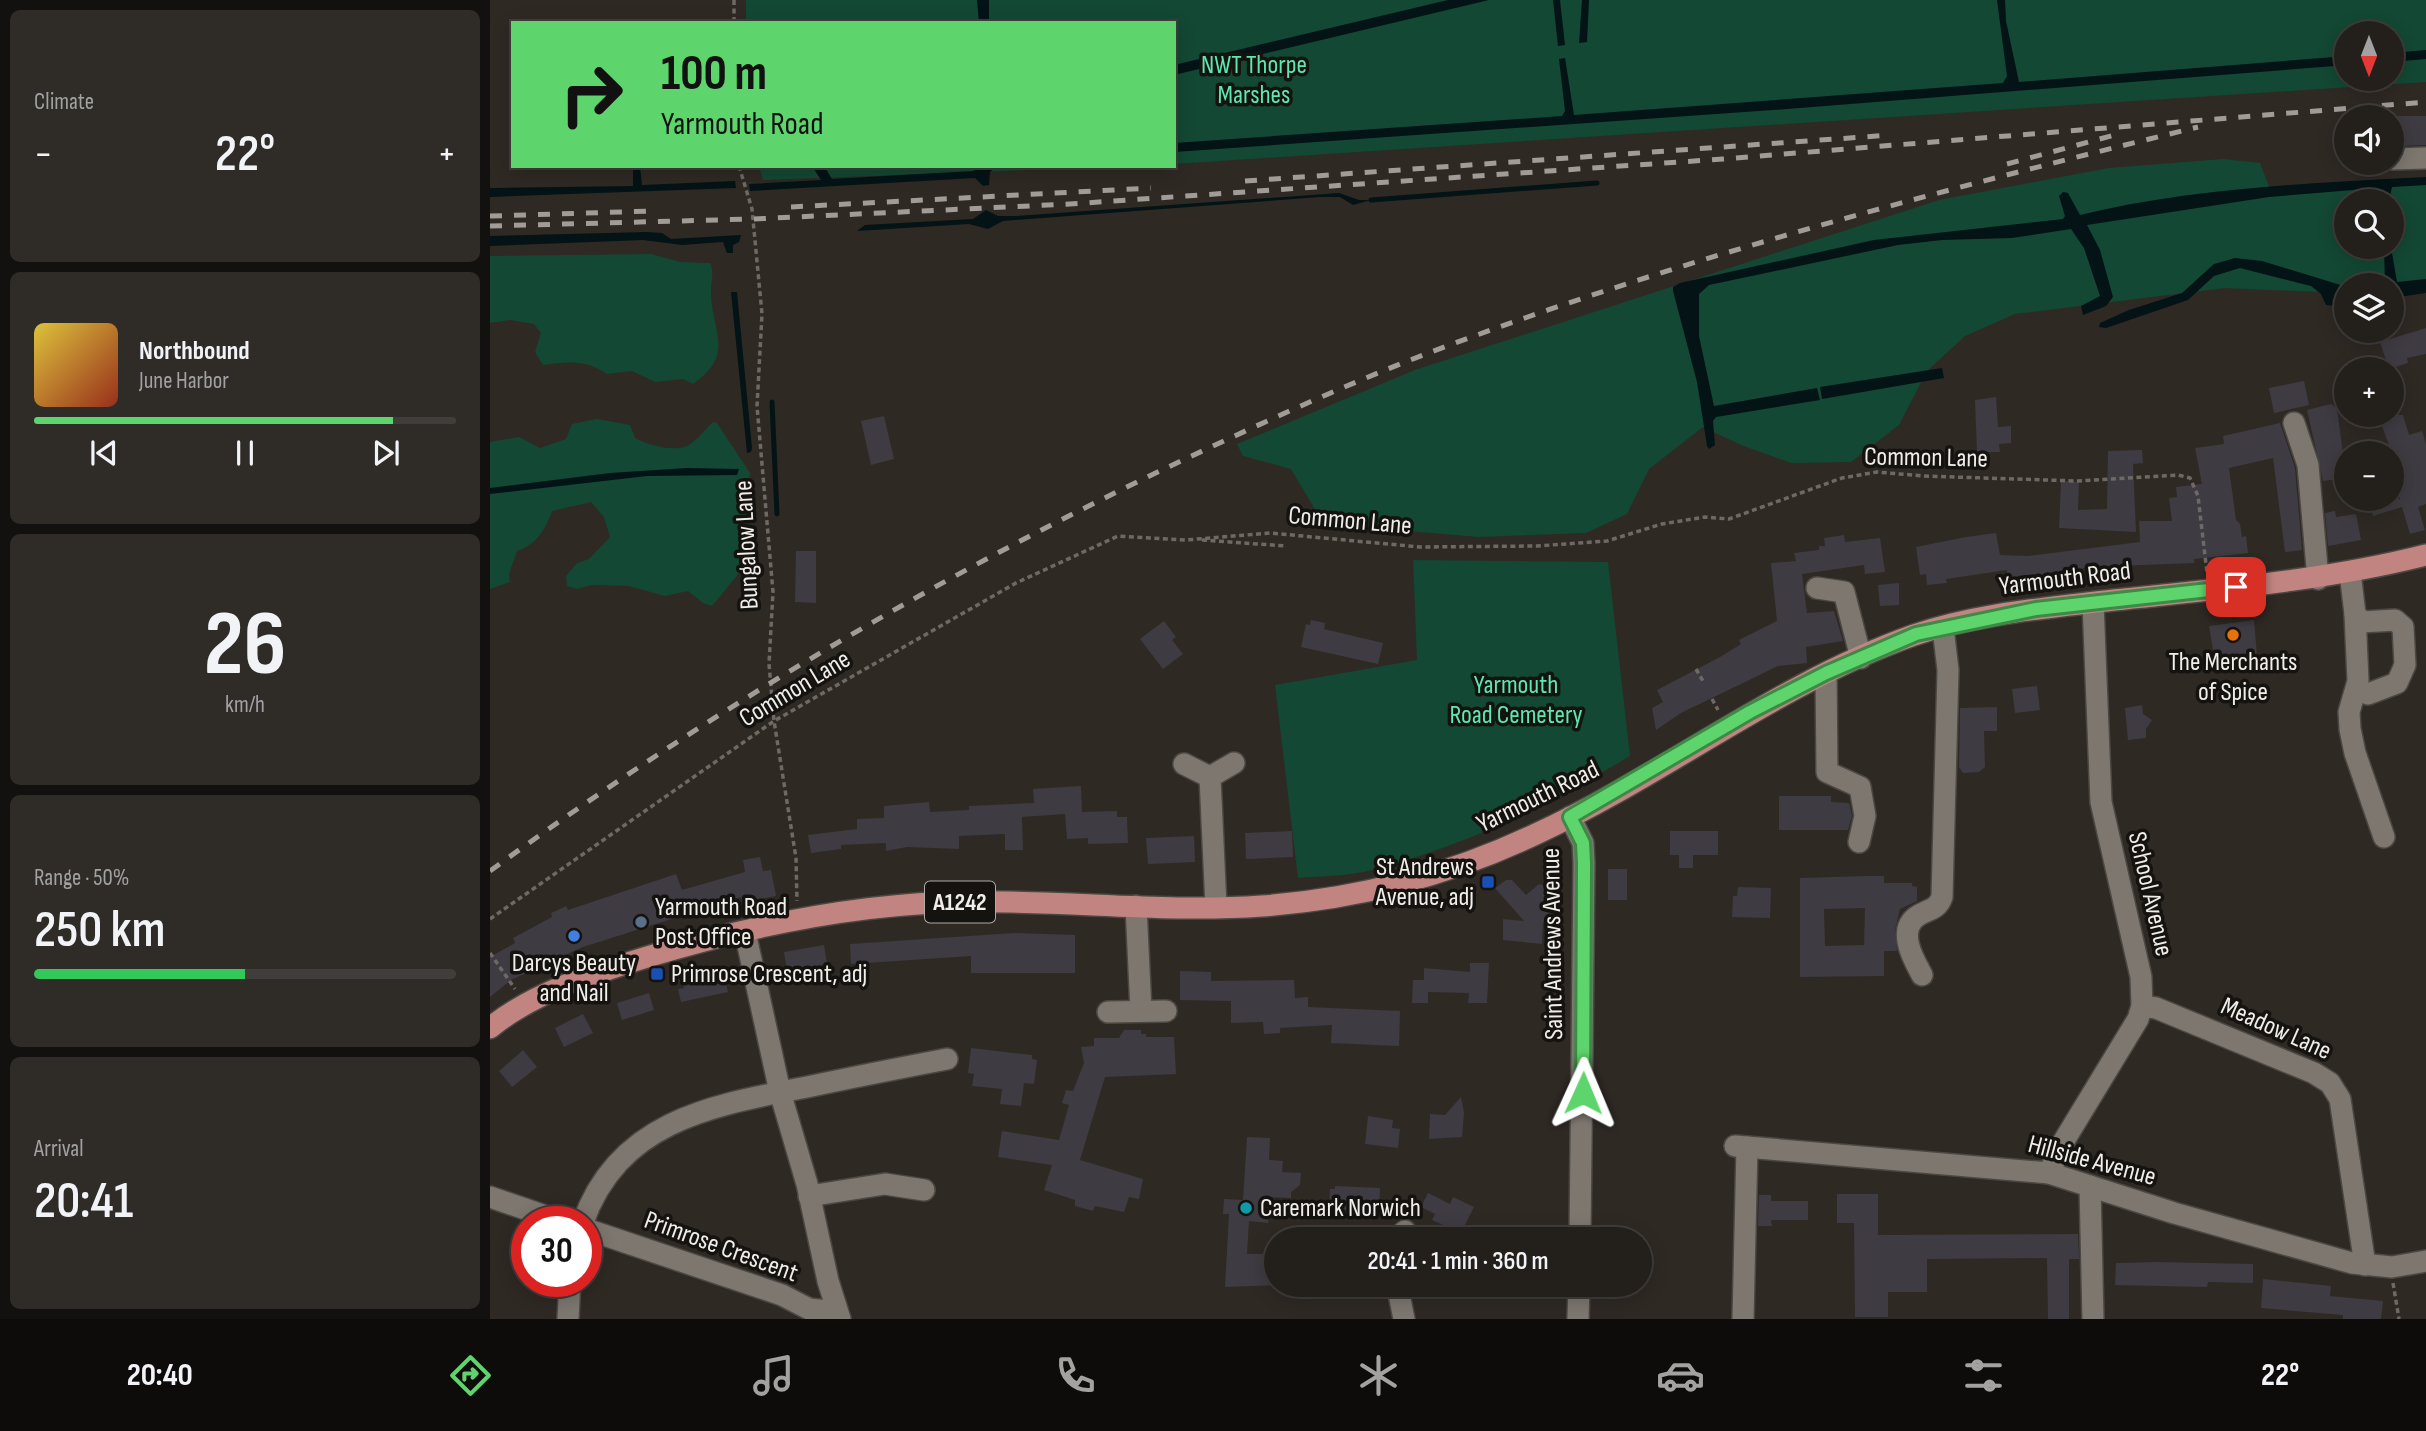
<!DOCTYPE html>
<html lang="en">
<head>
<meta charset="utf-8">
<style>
  body { margin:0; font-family:"Sofia Sans Condensed",sans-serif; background:#2f2c28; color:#f1f3f6; height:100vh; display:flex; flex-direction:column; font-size:26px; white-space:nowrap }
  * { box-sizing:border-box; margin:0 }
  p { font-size:23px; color:#a3a2a3 }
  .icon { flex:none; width:38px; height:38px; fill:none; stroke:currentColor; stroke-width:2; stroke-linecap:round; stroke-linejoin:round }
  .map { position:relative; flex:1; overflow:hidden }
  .sheet { display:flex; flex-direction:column; gap:10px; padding:10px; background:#13110f; width:490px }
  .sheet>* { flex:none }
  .banner { position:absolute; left:21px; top:21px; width:665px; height:147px; border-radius:0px; box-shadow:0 4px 18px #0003,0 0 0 2px #403d3a; background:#5ed56c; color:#111; overflow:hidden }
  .needle { width:46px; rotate:180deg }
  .buttons { position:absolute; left:1844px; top:21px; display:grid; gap:14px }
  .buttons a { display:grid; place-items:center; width:70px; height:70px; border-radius:50%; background:#231f1b; box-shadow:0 4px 18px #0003,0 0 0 2px #403d3a; font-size:35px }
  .speed { position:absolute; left:21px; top:1206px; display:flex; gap:14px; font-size:35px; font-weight:700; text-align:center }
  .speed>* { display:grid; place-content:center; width:91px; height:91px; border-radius:50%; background:#231f1b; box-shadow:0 4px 18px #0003,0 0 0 2px #403d3a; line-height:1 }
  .speed .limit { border:10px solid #d22; background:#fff; color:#111 }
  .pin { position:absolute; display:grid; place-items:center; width:60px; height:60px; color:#fff; margin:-30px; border-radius:14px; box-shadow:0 4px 10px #0006 }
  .me { position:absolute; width:77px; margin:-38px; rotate:1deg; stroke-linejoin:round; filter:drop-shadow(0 0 5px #0008) }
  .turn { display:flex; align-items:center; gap:24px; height:147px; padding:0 35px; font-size:32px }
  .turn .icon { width:91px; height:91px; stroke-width:2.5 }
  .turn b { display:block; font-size:49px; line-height:60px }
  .big { font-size:52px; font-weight:600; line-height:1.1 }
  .sheet .widget { flex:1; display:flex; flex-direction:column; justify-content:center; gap:10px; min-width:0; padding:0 24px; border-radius:10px; background:#2f2c28 }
  .sheet .dial { align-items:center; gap:0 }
  .dial b { font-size:91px; line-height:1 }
  .song { display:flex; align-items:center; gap:21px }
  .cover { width:84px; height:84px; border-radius:10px; background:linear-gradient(135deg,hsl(50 70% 55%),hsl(10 70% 35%)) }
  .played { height:7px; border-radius:4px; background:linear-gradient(90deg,#5ed56c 85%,#403d3a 85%) }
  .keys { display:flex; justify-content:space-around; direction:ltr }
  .heat { display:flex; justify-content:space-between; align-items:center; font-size:38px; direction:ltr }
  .charge { height:10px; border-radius:5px; background:linear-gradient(90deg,#34c759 50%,#403d3a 0) }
  .trip { position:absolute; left:774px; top:1227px; width:388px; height:70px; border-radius:35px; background:#231f1b; box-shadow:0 4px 18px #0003,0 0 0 2px #403d3a; font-weight:600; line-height:70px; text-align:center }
  .dock { display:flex; height:112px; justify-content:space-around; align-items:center; background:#0e0c0b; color:#a3a2a3 }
  .dock .icon { width:49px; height:49px }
  .dock .selected { color:#5ed56c }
  .dock b { font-size:32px; color:#f1f3f6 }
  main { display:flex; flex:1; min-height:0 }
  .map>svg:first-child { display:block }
</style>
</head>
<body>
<main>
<section class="sheet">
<div class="widget"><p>Climate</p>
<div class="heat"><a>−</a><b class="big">22°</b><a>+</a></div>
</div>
<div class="widget">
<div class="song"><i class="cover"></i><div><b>Northbound</b><p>June Harbor</p></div></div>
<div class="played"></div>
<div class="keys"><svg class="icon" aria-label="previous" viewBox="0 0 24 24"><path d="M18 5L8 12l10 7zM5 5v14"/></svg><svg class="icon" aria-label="pause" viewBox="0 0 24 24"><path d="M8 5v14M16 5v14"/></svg><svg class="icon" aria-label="next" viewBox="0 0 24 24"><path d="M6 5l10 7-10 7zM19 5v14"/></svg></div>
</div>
<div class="widget dial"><b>26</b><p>km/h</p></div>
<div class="widget"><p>Range · 50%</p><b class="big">250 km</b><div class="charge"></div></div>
<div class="widget"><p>Arrival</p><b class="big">20:41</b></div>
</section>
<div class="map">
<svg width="1936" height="1319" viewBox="0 0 1936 1319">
  <rect width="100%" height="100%" fill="#2f2924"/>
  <g fill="#134834" fill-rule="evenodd">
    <path d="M256 0H1936V82L684 164V23H256ZM1857 33H1902V79H1857Z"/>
    <path d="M1733 159 1770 163 1780 189 1936 185V279L1902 285H1857L1855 293 1734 288 1525 314 1475 336 1437 371 1409 425 1361 462 1301 463 1251 445 1213 427 1159 469 1137 514 1096 533 989 537 883 528 826 511 801 469 753 456 747 444 925 370 1449 200 1619 168ZM1857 201H1902V247H1857Z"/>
    <path d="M269 166H647L273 180Z"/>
    <path d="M161 254 190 262 220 263C225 273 220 284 221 295 223 335 245 354 203 384L193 379 165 382 142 371 117 374C96 359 77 362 53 365L45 352 51 333 44 324 20 320 0 323V256Z"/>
    <path d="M107 419 140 425 145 438C158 445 182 452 197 446 206 442 215 429 223 422L227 423 260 473 250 572 222 606 213 603 198 591 175 596 139 586 102 585 87 589 77 586 76 576 87 563 99 559 120 537 114 517 101 502 62 511C56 529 46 545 27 551L19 574 20 582 0 589V442L29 437 50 448 76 439 82 424Z"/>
    <path d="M923 560 1118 562 1140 756C1059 805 974 846 882 870 859 876 832 876 808 878L785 685 927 660Z"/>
  </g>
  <g fill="#041316">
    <path d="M487 0H499V23H489Z"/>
    <path d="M958 0H999L684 75V65Z"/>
    <path d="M1063 0H1070L1075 45 1068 46Z"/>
    <path d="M1092 0H1099L1097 42 1089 43Z"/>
    <path d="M1507 0H1515L1516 21 1529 82 1857 56V65L1297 109 684 152V143L1072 116 1075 111 1069 59 1075 58 1084 115 1513 83 1517 76Z"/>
    <path d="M1936 50V59L1902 62V53Z"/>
    <path d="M143 166H150L152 185 245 181 246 188 0 197V188L143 186Z"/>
    <path d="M322 166H334L342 179 483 171 489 166H507L500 172 499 185 493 186 485 178 260 191 259 184 331 180Z"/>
    <path d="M1936 177V185L1902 187 1899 201H1892V191L1887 188 1779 197 1597 225 1610 250 1623 297 1616 306 1593 315 1591 306 1610 296 1594 248 1581 229 1522 238 1452 240 1408 245 1219 285 1209 294V336L1224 406 1327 388 1330 400 1226 417 1223 421 1225 445 1219 449 1217 446 1207 382 1183 291V287L1190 283 1384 240 1573 219 1575 216 1569 196 1573 192 1578 193 1590 215C1702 188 1821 183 1936 177Z"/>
    <path d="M849 193 869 200H881L863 205 850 197H830L513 221 498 229 479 224 367 231 375 225 483 219 496 210 508 216H526Z"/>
    <path d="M157 232 172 233 181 239 251 235 249 242 243 245V253H237L233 242 192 245 153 240 0 246V236Z"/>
    <path d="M1894 247H1901L1907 282 1936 279V293L1902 298V285H1895Z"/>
    <path d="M1745 258 1772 261 1857 287V299H1847L1846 306 1836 305 1831 294 1821 286 1750 268 1724 276 1698 300 1616 328 1609 327 1610 323 1639 310 1692 293 1724 264Z"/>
    <path d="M241 292H247L262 448 261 452 257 453Z"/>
    <path d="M1452 368 1454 378 1332 399 1330 387Z"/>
    <path d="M197 468 249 469 247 475 157 476 0 494V488L120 473Z"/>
  </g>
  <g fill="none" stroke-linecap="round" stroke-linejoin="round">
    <g stroke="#041316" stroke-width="5">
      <path d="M881 200 1107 183"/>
      <path d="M282 402 287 514"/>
    </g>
  </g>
  <g fill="#3e3b42" fill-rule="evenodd">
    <path d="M1906 116H1936V145L1906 146Z"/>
    <path d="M1936 328V354L1917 358 1918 363 1899 369 1890 342Z"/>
    <path d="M1814 381 1819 405 1784 413 1779 388Z"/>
    <path d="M1506 397 1508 427 1521 426V443L1509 444 1510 452H1487L1485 400Z"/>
    <path d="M1841 404 1847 408 1856 478 1833 481 1817 410Z"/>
    <path d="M1888 415H1913L1919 435 1932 431 1936 444V504L1928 507 1935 530 1920 534 1912 507 1883 516 1878 499H1910L1902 471V453Z"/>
    <path d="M394 416 404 459 381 465 371 421Z"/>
    <path d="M1790 423 1805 468 1812 550 1795 552 1783 458 1739 468 1746 520 1750 524 1752 537 1756 536 1758 553 1704 559V563L1599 567 1539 579 1517 580V570L1456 579 1457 583 1437 585 1436 574 1430 575 1426 547 1476 537 1506 533 1510 555 1538 556 1650 542 1649 521H1682L1679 498 1687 497 1686 487 1712 484 1705 448 1734 444 1733 436Z"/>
    <path d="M1652 450 1653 463 1643 464 1646 532 1569 528 1571 481 1589 482 1588 510 1617 509 1618 451Z"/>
    <path d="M1845 511 1846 517 1866 514 1871 540 1838 546 1835 513Z"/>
    <path d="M1354 535 1355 542 1390 538 1395 572 1375 574 1374 565 1312 574 1317 613 1344 611 1353 641 1316 647 1317 663 1288 666 1191 713 1166 730 1162 708 1173 702 1167 690 1230 657 1251 644 1249 640 1287 621 1281 563 1306 561 1304 553 1329 550V546H1335L1334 538Z"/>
    <path d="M306 551H326V603L305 602Z"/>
    <path d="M1409 583V605L1390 606 1388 585Z"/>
    <path d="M821 620 835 623 834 629 893 643 888 664 811 647 816 624 820 625Z"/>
    <path d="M1764 620 1768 668 1741 672 1740 659 1725 661 1719 626Z"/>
    <path d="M674 621 686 637 682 640 693 654 673 669 650 639Z"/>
    <path d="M1547 686 1550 710 1525 713 1522 689Z"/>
    <path d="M1652 705 1653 714 1662 720 1656 729V738L1638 740 1635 708Z"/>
    <path d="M1507 707V731H1494L1495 767 1489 772 1473 773 1469 767 1470 708Z"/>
    <path d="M591 786 592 812 627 811V817H637L638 843 598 844V838L577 839 575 814 532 817 533 850H515V834L469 836V849L417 847 396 851V843L351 845V849L321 853 318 835 367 829V819L394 818V806L439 802 440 812 479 810V806L544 803 543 789Z"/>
    <path d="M1289 796H1341V802L1359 803 1362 816 1358 830H1289Z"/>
    <path d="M802 831 803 857 756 859 755 833Z"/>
    <path d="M1180 831H1228V855H1203V868H1189V855H1180Z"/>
    <path d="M704 836 705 862 658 864 656 838Z"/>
    <path d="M270 857 273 871 281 870 286 896 252 902 251 897 93 947 21 980 0 997V957L25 943 23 938 62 917 61 913 68 910 76 906 78 910 186 874 192 890 255 872 253 860Z"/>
    <rect x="1118" y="869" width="19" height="31"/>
    <path d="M1375 876H1394V883H1422V886L1427 887V901L1410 909 1405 930 1407 951H1394V976L1310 977V878ZM1375 908 1374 945 1335 946 1334 909Z"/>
    <path d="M1016 880H1022L1036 895 1049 884 1061 887 1063 922H1053L1052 944 1013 940V919L1034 921 1005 888Z"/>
    <path d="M1248 887 1281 888 1280 918 1242 917 1243 896H1247Z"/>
    <path d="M524 933 585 935V973H481V956L361 964 360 944Z"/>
    <path d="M334 945 337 964 297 972 294 952Z"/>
    <path d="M980 963H999L997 1003H978L979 993 938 992V1003H922L923 980H934V968L980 972Z"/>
    <path d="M690 971 721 972V981L804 980 805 998 818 997V1007L910 1011 909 1046 841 1043 842 1025 790 1028V1033L774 1034 773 1022 741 1023V1001L690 1000Z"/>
    <path d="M224 973 225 980 235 978 238 992 191 1002 188 989 194 988 192 980Z"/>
    <path d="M159 993 164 1010 132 1020 127 1003Z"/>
    <path d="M93 1014 103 1033 74 1047 65 1028Z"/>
    <path d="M634 1030H651V1034H656V1037H684L686 1074 615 1077 590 1160 653 1179 649 1199 639 1197 634 1212 605 1206 603 1211 585 1206V1200L554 1190 562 1165 508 1157 512 1131 569 1140 579 1105 572 1103 576 1090 583 1091 594 1063 591 1047 604 1046V1038H629Z"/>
    <path d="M481 1048 542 1055V1059L547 1060 544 1084 534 1083 531 1106 510 1104 512 1089 482 1086 484 1074 478 1073Z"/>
    <path d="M33 1050 47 1067 22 1087 9 1071Z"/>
    <path d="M971 1097 974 1113 972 1137 939 1139 940 1114 955 1115Z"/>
    <path d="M878 1116 903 1120 902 1128 910 1129 908 1148 875 1144Z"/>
    <path d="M757 1137 780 1138 779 1160 793 1161 792 1172 811 1173 810 1185 801 1192V1198L780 1197 778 1223 759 1221 757 1254H786V1285L735 1287 739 1214H733L734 1199 753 1200Z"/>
    <path d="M845 1186 890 1188 889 1211 839 1209 840 1189H845Z"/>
    <path d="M938 1193 960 1204 963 1197 984 1207 971 1233 942 1220 945 1214 931 1207Z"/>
    <path d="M1347 1194H1388V1235L1588 1234 1589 1259H1579V1319H1558L1557 1258 1437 1259V1292H1398V1317H1365L1364 1223H1347Z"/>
    <path d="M1269 1195H1281V1201H1318V1220H1281L1282 1226H1268Z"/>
    <path d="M1668 1262 1763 1264V1283L1718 1282 1717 1287 1625 1285 1626 1263Z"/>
    <path d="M1773 1279 1841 1286 1840 1296 1893 1301 1891 1319H1853V1315L1771 1308Z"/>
  </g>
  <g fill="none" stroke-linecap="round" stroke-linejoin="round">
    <g stroke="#4b4742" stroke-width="24">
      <g id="minor">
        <path d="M1902 159 1936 158"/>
        <path d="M1804 423 1818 465 1828 579"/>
        <path d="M1860 572 1865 614 1872 622 1905 620 1913 627 1915 665 1907 683 1878 694"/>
        <path d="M1327 588 1354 592 1371 658"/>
        <path d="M1865 614 1868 681 1859 712 1860 729 1865 753 1894 837"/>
        <path d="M1336 673 1337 772 1370 787 1375 816 1369 842"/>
        <path d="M694 764 720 777"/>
        <path d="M1080 817 1093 843 1094 863 1090 1239"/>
        <path d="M646 906 651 1011"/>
        <path d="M726 907 720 777 744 763"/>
        <path d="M255 932 290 1092 317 1184 338 1281 350 1319"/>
        <path d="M1432 975C1424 960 1407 932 1426 917 1437 909 1447 911 1452 897L1458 670 1453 628"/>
        <path d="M1652 1006 1666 1008 1824 1073 1840 1083 1850 1099 1875 1265"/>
        <path d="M618 1012 676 1011"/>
        <path d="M1245 1146 1559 1173 1684 1213 1862 1263 1902 1267 1936 1261"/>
        <path d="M1559 1173 1572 1144 1648 1019 1652 1006 1651 977 1611 802 1603 603"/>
        <path d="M1600 1186 1603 1319"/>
        <path d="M319 1196 395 1184 434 1190"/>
        <path d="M0 1197 73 1222"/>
        <path d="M93 1222C129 1120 224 1105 317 1087 364 1077 410 1068 457 1059"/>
        <path d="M96 1229 292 1295 319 1309 347 1312"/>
        <path d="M905 1239 915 1231"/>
        <path d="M907 1284 914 1319"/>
        <path d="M78 1319 80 1281"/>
        <path d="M1088 1319 1089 1284"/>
        <path d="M1253 1319 1257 1147"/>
      </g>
    </g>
    <g stroke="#4b4742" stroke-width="24">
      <path id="major" d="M0 1028C42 993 105 973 157 957 259 926 370 903 477 902 575 900 674 913 772 906 867 899 960 875 1046 834 1176 774 1288 683 1424 635 1488 613 1558 608 1624 600 1729 589 1834 581 1936 555"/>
    </g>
    <g stroke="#6e6964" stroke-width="3.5" stroke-dasharray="5 3.5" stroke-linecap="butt">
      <path d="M244 0V23"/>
      <path d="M249 166 262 209 272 314 267 406 283 592 279 664 284 721 306 858 307 901"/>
      <path d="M712 540 796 546"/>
      <path d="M1206 669 1213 681"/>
      <path d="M1222 699 1228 710"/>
      <path d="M0 919 284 721 526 583 628 536 696 540 780 533 930 547 1047 546 1117 541 1172 524 1215 517 1239 519 1352 478 1387 472 1433 476 1587 481 1688 475 1700 478 1708 496 1717 573"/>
      <path d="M0 953 25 989"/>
      <path d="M1903 1283 1909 1319"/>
    </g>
    <use href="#minor" stroke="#7d7770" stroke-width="21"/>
    <use href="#major" stroke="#c28480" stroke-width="21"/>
    <g stroke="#a19c97" stroke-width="5" stroke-dasharray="12 12" stroke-linecap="butt">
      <path d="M1517 164 1632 133"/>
      <path d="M755 181 1401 135"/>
      <path d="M301 207 661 188"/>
      <path d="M0 216 164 211"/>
      <path d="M0 226 263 219 580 204 1233 159 1936 102"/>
      <path d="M0 871C211 717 436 583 672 470 765 426 860 382 957 346 1202 255 1455 189 1708 127"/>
    </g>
  </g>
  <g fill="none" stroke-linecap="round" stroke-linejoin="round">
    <g stroke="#3d8a46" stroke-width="18">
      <path id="route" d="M1093 1093 1094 863 1093 843 1080 817 1260 712 1336 673 1426 634 1546 609 1746 587"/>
    </g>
    <use href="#route" stroke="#5ed56c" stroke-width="12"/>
  </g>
  <circle fill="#e8710a" stroke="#151310" stroke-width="2.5" cx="1743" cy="635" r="7"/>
  <g fill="#1a4fb4" stroke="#151310" stroke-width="2.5">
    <rect x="991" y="875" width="14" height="14" rx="3.5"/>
    <rect x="160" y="967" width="14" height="14" rx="3.5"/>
  </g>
  <circle fill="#5c6f8a" stroke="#151310" stroke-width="2.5" cx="151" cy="922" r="7"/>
  <circle fill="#3f7fe0" stroke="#151310" stroke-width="2.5" cx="84" cy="936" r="7"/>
  <circle fill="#0f9aa8" stroke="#151310" stroke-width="2.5" cx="756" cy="1208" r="7"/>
  <g text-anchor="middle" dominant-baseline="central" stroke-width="7" stroke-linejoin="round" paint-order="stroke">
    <rect fill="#151310" stroke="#afaca8" stroke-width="2" x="435" y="881.5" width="70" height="41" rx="5"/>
    <g font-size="24" font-weight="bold" fill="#f1ede9">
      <text x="470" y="902">A1242</text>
    </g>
    <g font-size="26" fill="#5be8b1" stroke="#151310">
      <text x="764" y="65">NWT Thorpe<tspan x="764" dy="30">Marshes</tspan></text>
      <text x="1026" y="685">Yarmouth<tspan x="1026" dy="30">Road Cemetery</tspan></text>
    </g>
    <g font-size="26" fill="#f1ede9" stroke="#151310">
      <text transform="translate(1436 458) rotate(1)">Common Lane</text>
      <text transform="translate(860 521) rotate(5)">Common Lane</text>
      <text transform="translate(257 545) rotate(-93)">Bungalow Lane</text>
      <text transform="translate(1575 579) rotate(-7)">Yarmouth Road</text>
      <text transform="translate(305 689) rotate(-31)">Common Lane</text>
      <text transform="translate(1048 797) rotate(-26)">Yarmouth Road</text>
      <text transform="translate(1660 894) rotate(77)">School Avenue</text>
      <text transform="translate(1063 944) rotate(-91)">Saint Andrews Avenue</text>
      <text transform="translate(1786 1029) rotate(24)">Meadow Lane</text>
      <text transform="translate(1602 1161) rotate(15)">Hillside Avenue</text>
      <text transform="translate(231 1247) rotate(20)">Primrose Crescent</text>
    </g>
    <g font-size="26" fill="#f1ede9" stroke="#151310" text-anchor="start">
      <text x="1743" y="662" text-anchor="middle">The Merchants<tspan x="1743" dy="30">of Spice</tspan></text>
      <text x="984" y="867" text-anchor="end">St Andrews<tspan x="984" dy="30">Avenue, adj</tspan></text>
      <text x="165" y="907">Yarmouth Road<tspan x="165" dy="30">Post Office</tspan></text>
      <text x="84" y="963" text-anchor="middle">Darcys Beauty<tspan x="84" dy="30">and Nail</tspan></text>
      <text x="181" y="974">Primrose Crescent, adj</text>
      <text x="770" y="1208">Caremark Norwich</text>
    </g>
  </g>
</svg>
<div class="buttons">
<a><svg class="needle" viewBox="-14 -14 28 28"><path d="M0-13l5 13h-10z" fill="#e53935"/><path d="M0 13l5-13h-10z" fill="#a3a2a3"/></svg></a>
<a><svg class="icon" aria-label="sound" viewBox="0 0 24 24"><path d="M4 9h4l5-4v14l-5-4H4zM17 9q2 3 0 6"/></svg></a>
<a><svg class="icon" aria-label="search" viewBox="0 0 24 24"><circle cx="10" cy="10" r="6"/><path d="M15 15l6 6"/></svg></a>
<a><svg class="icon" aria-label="layers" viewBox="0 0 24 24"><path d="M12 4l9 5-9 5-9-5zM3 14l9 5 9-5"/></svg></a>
<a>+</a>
<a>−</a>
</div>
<div class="speed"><div class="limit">30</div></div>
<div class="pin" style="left:1746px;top:587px;background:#d93025"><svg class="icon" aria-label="arrive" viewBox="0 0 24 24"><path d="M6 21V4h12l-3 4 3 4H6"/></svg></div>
<svg class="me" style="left:1093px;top:1093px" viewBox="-20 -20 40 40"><path d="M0-17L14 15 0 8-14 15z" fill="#5ed56c" stroke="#fff" stroke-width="4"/></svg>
<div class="trip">20:41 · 1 min · 360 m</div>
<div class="banner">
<div class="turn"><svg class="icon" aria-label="right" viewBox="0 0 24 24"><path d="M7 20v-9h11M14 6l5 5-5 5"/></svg><div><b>100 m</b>Yarmouth Road</div></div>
</div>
</div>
</main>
<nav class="dock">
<b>20:40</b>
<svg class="icon selected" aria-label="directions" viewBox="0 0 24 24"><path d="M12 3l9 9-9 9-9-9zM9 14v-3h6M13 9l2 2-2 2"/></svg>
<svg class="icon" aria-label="music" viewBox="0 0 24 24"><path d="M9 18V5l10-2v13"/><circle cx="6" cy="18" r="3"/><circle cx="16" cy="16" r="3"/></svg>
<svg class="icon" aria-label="phone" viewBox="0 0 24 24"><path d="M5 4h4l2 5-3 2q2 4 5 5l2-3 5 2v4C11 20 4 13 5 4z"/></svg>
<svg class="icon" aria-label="climate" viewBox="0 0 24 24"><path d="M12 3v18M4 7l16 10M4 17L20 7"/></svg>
<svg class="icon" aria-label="car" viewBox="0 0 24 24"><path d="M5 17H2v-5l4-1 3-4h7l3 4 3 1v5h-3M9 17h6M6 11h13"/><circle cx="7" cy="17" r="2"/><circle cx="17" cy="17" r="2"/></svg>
<svg class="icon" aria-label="filters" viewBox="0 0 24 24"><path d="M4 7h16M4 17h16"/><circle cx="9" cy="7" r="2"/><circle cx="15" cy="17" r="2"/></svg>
<b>22°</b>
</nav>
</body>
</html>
